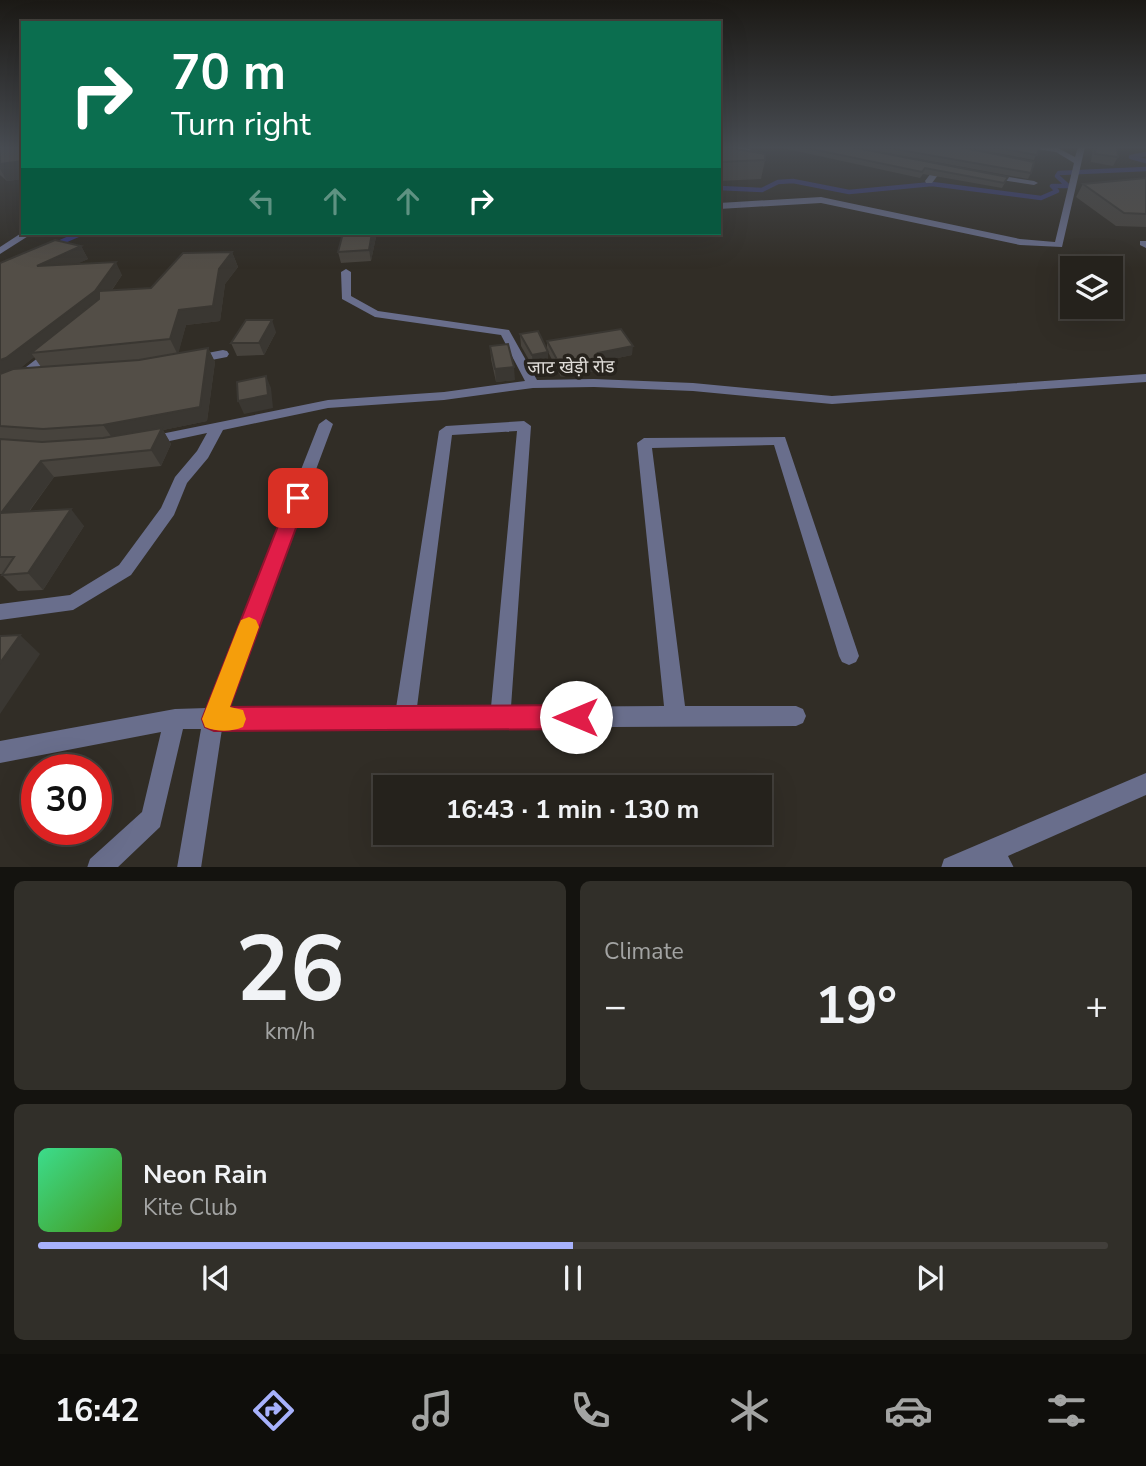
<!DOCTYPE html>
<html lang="en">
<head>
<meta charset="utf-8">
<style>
  body { margin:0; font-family:"Nunito Sans","Noto Sans Devanagari",sans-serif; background:#312f29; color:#f1f3f6; height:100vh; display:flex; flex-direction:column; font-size:26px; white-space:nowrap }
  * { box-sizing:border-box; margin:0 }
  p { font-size:23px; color:#a3a4a3 }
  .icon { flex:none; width:38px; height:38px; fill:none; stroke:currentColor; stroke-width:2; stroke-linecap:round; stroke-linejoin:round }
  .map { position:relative; height:867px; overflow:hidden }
  .panel { display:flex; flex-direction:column; gap:14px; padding:14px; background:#14130f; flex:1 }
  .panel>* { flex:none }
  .banner { position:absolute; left:21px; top:21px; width:700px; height:214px; border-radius:0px; box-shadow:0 7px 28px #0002,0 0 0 2px #423f3b; background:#0b6e4f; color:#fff; overflow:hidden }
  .buttons { position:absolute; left:1060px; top:256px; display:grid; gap:14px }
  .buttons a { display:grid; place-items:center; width:63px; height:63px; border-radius:0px; background:#25221c; box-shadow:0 7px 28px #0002,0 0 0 2px #423f3b; font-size:35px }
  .speed { position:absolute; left:21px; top:754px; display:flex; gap:14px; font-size:35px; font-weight:700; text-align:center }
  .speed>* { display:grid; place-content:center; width:91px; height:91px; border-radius:50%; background:#25221c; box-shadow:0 7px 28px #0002,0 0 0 2px #423f3b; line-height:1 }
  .speed .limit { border:10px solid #d22; background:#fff; color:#111 }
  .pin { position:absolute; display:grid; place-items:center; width:60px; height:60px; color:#fff; margin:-30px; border-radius:14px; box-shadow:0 4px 10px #0006 }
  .me { position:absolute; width:77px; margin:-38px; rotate:270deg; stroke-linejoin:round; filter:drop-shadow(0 0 5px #0008) }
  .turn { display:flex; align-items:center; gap:24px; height:147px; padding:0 35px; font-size:32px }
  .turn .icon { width:91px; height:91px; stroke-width:2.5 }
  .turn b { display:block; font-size:49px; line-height:60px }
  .lanes { display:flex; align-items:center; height:66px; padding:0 35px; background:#0003; justify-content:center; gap:35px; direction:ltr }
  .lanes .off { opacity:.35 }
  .big { font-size:52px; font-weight:700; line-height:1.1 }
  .panel .card { flex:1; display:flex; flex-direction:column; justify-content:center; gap:10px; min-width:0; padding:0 24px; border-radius:10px; background:#312f29 }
  .panel .dial { align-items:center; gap:0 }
  .dial b { font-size:91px; line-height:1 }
  .song { display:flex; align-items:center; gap:21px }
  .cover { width:84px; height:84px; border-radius:10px; background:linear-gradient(135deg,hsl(150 70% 55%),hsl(100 70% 35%)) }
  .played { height:7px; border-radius:4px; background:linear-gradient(90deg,#a7b1fc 50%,#423f3b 50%) }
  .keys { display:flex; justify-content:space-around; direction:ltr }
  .heat { display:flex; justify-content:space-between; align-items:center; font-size:38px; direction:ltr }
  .panel .tiles { flex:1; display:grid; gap:14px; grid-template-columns:1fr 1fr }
  .card:last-child { grid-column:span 2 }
  .trip { position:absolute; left:373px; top:775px; width:399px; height:70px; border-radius:0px; background:#25221c; box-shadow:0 7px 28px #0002,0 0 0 2px #423f3b; font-weight:700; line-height:70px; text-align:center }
  .tabs { display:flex; height:112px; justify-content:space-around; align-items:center; background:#0f0e0b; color:#a3a4a3 }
  .tabs .icon { width:49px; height:49px }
  .tabs .current { color:#a7b1fc }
  .tabs b { font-size:32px; color:#f1f3f6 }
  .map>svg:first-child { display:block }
</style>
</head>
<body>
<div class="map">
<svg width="1146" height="868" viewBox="0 0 1146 868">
  <rect width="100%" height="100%" fill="#312d26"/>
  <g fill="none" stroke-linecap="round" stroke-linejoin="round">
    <g stroke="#373a78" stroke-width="4.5">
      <path d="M1146 154 1131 157 1146 161"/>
      <path d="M719 188 762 190 778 182 793 181 849 192 932 184 1041 198 1057 191 1052 186H1068L1057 176 1059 173 1146 169"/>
    </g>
    <path stroke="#373a78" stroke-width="5" d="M54 245 82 233"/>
    <g fill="#696e8c" fill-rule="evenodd">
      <path d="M735 147H744L751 150 746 155Z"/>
      <path d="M1022 147 1058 148 1075 157 1078 147H1085L1062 247 1020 245 821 203 719 209V203L821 197 1020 239 1055 242 1074 163 1056 152Z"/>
      <path d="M937 165 944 167 932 183H926L925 181Z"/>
      <path d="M990 174 1034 181 1038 183 1034 185 987 178V174Z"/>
      <path d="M23 232 33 233 0 254V247Z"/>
      <path d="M1140 241H1146V248L1140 245Z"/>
      <path d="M346 269 351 272V296L378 311 509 330 537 380 594 379 693 383 832 396 1146 374V382L832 404 693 391 594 387 533 388 444 400 328 408 223 430 208 458 187 483 174 515 131 575 73 610 0 620V604L70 595 119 565 161 508 175 477 197 451 207 433 151 445 146 443 144 440 146 437 328 400 444 392 525 381 501 335 375 317 342 299 341 272Z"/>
      <path d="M52 347 56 348 58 351 56 354 25 380 0 390V381L17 374Z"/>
      <path d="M223 350 227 351 229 354 227 357 196 363 190 359 192 356Z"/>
      <path d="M326 419 333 424 227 708H396L439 431 446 426 524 421 531 426 511 707 664 706 637 443 644 438 785 437 859 656 856 662 849 665 842 662 839 656 774 445 652 448 685 706H796L803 709 806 716 803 723 796 726 222 729 201 868H177L201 729H183L160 827 117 868H87L90 859 142 812 161 732 0 763V741L175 709 207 708 319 424ZM517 431 491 707H417L452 435Z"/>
      <path d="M1146 773V795L1008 856 1014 868H941L944 859Z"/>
    </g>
  </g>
  <g fill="#47433d" fill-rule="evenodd">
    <path d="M0 147H23V179L7 181 0 175Z"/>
    <path d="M719 147 765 160 761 179 719 181Z"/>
    <path d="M778 147H851L1008 177 1002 188 923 174 920 178Z"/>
    <path d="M854 147H960L1031 173 1028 179Z"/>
    <path d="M964 147H1039L1034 160Z"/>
    <path d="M1093 147H1117L1118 157 1113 166 1091 162Z"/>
    <path d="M1146 178V227L1116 226 1076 197 1083 184Z"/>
    <path d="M376 237 371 261 341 263 338 252Z"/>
    <path d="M81 246 88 259 76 264 122 275 112 290 151 288 232 252 238 267 225 284 220 321 186 325 178 353 208 348 215 362 207 421 163 430 171 444 161 466 54 477 29 512 84 526 43 590 18 591 2 575V574H0V263ZM34 357 41 367 20 368Z"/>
    <path d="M276 332 264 355 237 356 231 343Z"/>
    <path d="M520 334 548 365 533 367 521 346Z"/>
    <path d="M547 341 632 355 603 361 602 370 561 377 547 350Z"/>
    <path d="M490 346 515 380 496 382 491 359Z"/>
  </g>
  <g fill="#3a3732">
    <path d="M23 161V179L7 181 0 169V164Z"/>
    <path d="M372 233H375L376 237 371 261 369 250Z"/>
    <path d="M81 246 88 259 45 279 37 266Z"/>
    <path d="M232 252 238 267 225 284 220 321 186 325 178 355 170 339 179 310 219 269Z"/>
    <path d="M116 262 122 275 102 304 31 353 34 357 16 372 0 379V360Z"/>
    <path d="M272 320 276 332 264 355 259 343Z"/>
    <path d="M633 346 632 355 603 361 602 370 561 377V367L598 353Z"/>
    <path d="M208 348 215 362 207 421 163 430 171 444 161 466 151 450 113 439 103 425Z"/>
    <path d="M548 352V365L533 367 532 355Z"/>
    <path d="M514 367 515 380 496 382 495 369Z"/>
    <path d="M266 376 271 388 273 408 244 414 238 401Z"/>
    <path d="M41 461 54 477 15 530 1 513Z"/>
    <path d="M71 509 84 526 43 590 28 573Z"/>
    <path d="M20 635 40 654 0 714V663Z"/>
  </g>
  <g fill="#534e47" stroke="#3a3732" stroke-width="2">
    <path d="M0 147H23V161L0 164Z"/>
    <path d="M719 147H725L765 154V160L719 162Z"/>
    <path d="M802 147H851L1008 177 1004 183 925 168 922 172Z"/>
    <path d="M883 147H960L1034 162 1031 173Z"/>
    <path d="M993 147H1039L1037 155Z"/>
    <path d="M1096 147H1117L1118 157 1095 154Z"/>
    <path d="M1146 178V214L1124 213 1083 184Z"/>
    <path d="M343 233H372L369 250 338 252Z"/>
    <path d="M55 240 81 246 37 266 116 262 95 291 6 358 0 360V263Z"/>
    <path d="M232 252 219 269 213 306 179 310 170 339 31 353 99 299V291L151 288 183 253Z"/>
    <path d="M246 320H272L259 343H231Z"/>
    <path d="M621 329 633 346 598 353 603 361 561 367 547 341Z"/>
    <path d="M538 331 548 352 532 355 520 334Z"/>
    <path d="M508 344 514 367 495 369 490 346Z"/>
    <path d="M208 348 200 407 103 425 43 429 0 426V374L13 369 139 360Z"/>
    <path d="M266 376 268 395 238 401 237 382Z"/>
    <path d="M162 428 151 450 41 461 1 513 71 509 28 573 2 575 14 557H0V439L42 442 103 438Z"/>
    <path d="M20 635 0 663V636Z"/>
  </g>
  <linearGradient id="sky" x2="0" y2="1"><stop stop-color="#1b1915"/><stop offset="0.55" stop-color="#484c52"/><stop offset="1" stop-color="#484c52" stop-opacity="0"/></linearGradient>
  <rect width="1146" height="268" fill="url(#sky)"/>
  <path fill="#e11d48" stroke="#92132f" stroke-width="2" d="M298 491 307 498 230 707 576 705 584 709 587 717 584 725 576 729 214 731 205 727 202 719 289 498Z"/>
  <path fill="#f59e0b" d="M249 617 256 620 259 627 230 707 243 710 246 719 243 727C231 732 217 732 205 727L202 719 238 627 241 620Z"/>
  <g text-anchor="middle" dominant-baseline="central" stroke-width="7" stroke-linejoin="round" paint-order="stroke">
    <g font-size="18" fill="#e0ddd9" stroke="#27231d">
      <text transform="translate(571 367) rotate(-1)">जाट खेड़ी रोड</text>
    </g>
  </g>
</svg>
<div class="buttons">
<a><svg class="icon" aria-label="layers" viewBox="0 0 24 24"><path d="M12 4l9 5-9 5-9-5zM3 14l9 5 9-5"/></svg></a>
</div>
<div class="speed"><div class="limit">30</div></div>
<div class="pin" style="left:298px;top:498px;background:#d93025"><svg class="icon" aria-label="arrive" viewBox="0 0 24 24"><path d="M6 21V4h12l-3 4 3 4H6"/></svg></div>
<svg class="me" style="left:576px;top:717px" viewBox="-20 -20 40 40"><circle r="19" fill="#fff"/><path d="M0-13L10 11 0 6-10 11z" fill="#e11d48"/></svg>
<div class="trip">16:43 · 1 min · 130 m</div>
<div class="banner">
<div class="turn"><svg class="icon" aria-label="right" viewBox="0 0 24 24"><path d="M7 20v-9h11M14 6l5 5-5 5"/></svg><div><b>70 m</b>Turn right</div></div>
<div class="lanes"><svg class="icon off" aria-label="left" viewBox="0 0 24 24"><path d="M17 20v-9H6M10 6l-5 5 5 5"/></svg><svg class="icon off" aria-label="ahead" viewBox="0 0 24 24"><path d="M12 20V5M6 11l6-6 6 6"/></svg><svg class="icon off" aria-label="ahead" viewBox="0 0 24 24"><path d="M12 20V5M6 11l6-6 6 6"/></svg><svg class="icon" aria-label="right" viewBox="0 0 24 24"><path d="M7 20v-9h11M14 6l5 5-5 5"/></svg></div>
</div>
</div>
<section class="panel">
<div class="tiles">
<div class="card dial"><b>26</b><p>km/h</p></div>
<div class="card"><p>Climate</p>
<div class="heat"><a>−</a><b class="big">19°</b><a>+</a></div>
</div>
<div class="card">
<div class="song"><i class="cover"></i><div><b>Neon Rain</b><p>Kite Club</p></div></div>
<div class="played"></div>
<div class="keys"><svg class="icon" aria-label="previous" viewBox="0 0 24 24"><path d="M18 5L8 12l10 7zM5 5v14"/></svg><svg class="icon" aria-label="pause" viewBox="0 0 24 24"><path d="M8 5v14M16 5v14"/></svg><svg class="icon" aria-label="next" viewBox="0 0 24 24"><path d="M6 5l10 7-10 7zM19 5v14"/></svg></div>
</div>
</div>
</section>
<nav class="tabs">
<b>16:42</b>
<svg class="icon current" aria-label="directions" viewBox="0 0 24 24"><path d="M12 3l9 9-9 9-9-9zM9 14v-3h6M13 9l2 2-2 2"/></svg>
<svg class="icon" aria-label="music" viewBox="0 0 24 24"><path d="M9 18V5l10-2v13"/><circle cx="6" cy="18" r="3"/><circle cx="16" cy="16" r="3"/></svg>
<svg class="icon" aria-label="phone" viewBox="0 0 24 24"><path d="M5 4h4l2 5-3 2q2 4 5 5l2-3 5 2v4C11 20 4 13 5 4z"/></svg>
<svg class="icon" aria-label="climate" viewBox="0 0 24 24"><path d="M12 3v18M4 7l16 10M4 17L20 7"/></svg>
<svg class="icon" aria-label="car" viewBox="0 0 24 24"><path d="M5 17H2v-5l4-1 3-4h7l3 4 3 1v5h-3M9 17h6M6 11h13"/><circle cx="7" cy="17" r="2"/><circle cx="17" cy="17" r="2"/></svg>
<svg class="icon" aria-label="filters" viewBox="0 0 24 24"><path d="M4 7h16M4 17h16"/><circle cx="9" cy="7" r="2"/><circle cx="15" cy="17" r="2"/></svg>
</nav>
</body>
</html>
